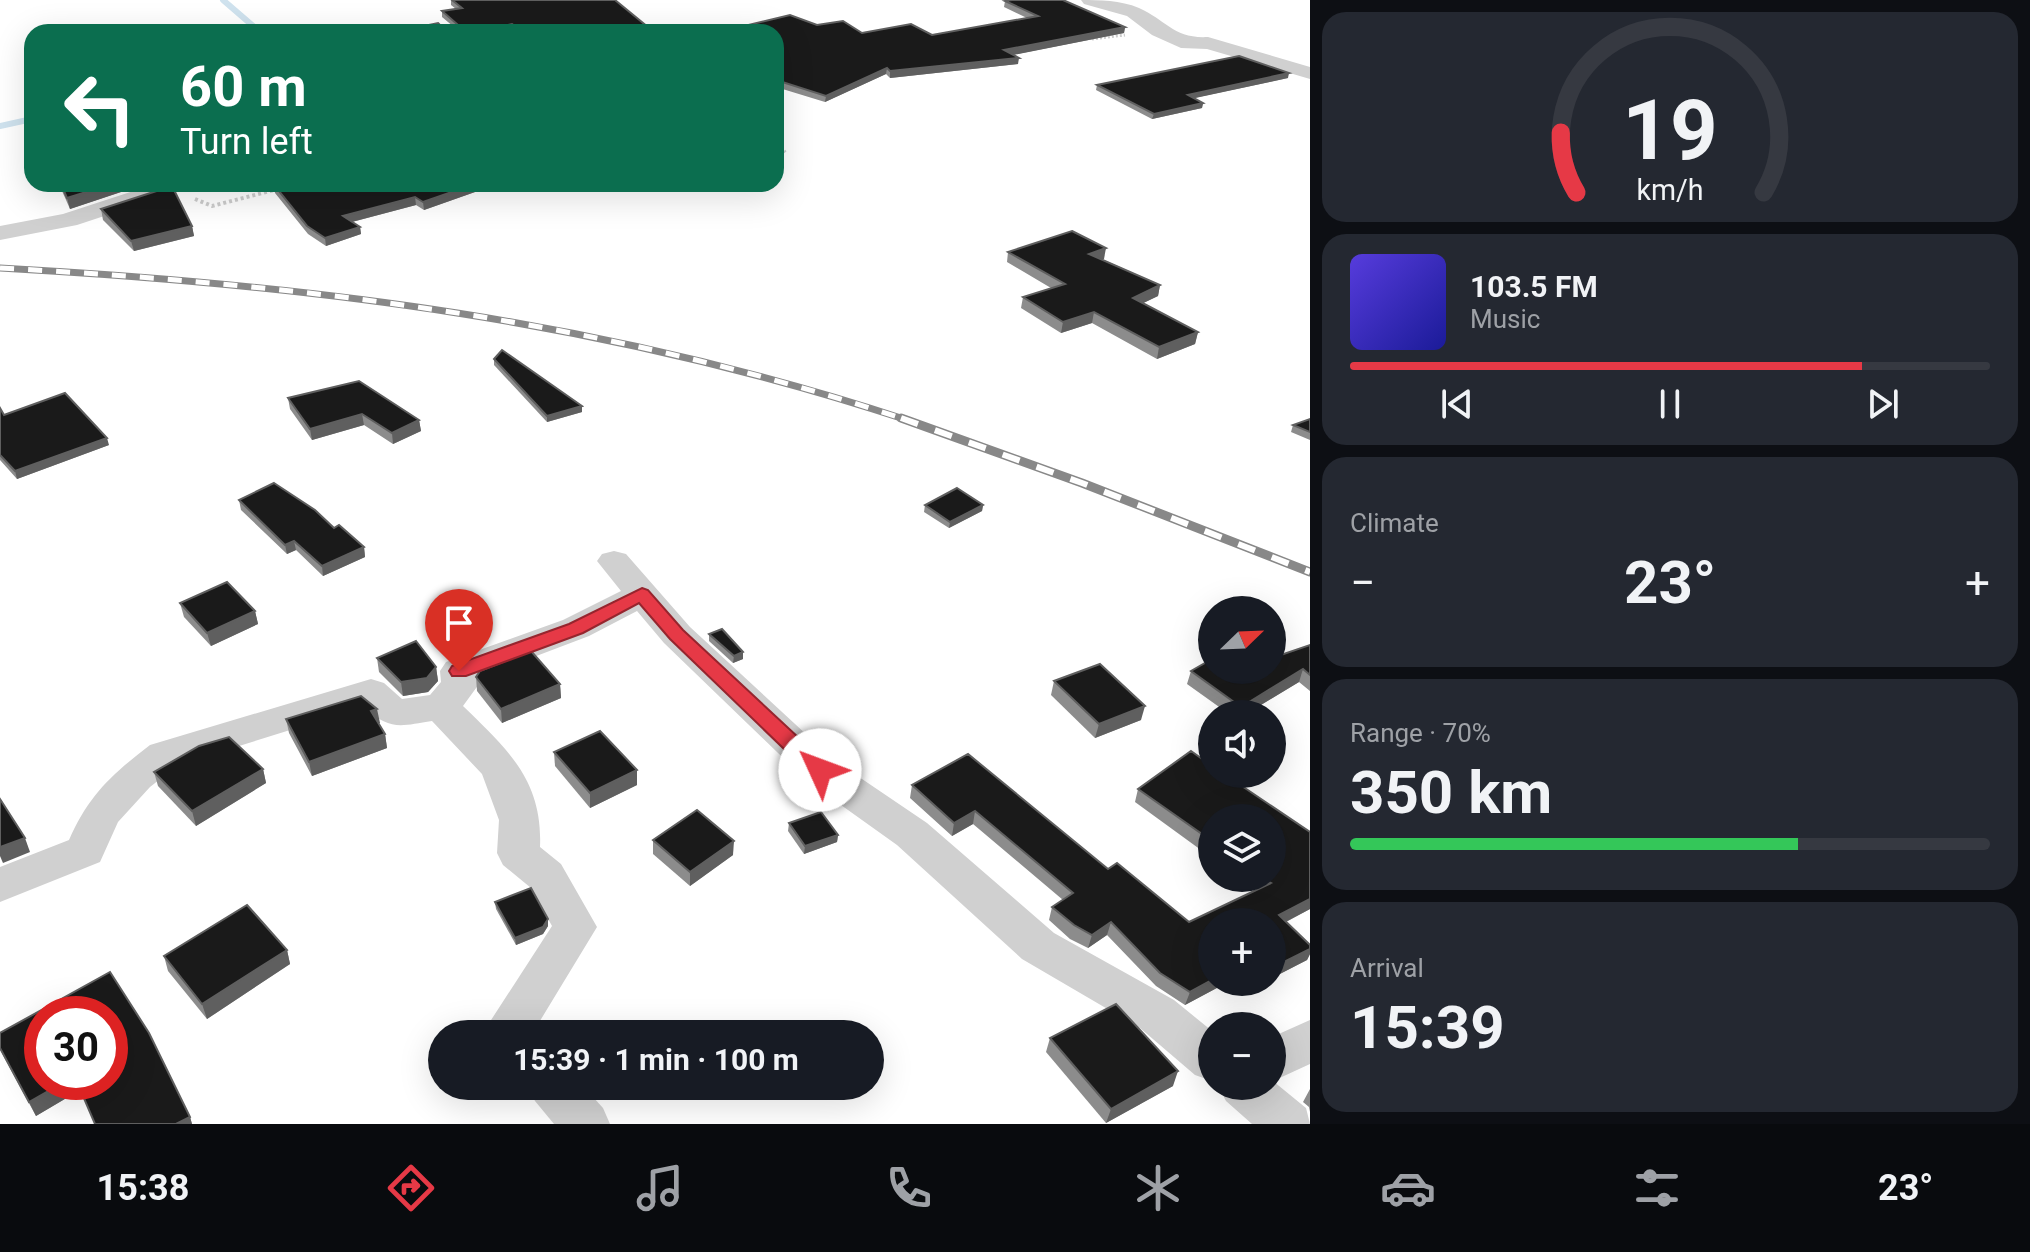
<!DOCTYPE html>
<html lang="en">
<head>
<meta charset="utf-8">
<style>
  body { margin:0; font-family:Roboto,sans-serif; background:#242831; color:#f1f3f6; height:100vh; display:flex; flex-direction:column; font-size:30px; white-space:nowrap }
  * { box-sizing:border-box; margin:0 }
  p { font-size:26px; color:#9ea1a6 }
  .icon { flex:none; width:44px; height:44px; fill:none; stroke:currentColor; stroke-width:2; stroke-linecap:round; stroke-linejoin:round }
  .map { position:relative; flex:1; overflow:hidden }
  .drawer { display:flex; flex-direction:column; gap:12px; padding:12px; background:#0d0f14; width:720px }
  .drawer>* { flex:none }
  .top-card { position:absolute; left:24px; top:24px; width:760px; height:168px; border-radius:24px; box-shadow:0 8px 32px #0002; background:#0b6e4f; color:#fff; overflow:hidden }
  .needle { width:52px; rotate:67deg }
  .buttons { position:absolute; left:1198px; top:596px; display:grid; gap:16px }
  .buttons a { display:grid; place-items:center; width:88px; height:88px; border-radius:50%; background:#171b24; box-shadow:0 8px 32px #0002; font-size:40px }
  .speed { position:absolute; left:24px; top:996px; display:flex; gap:16px; font-size:40px; font-weight:700; text-align:center }
  .speed>* { display:grid; place-content:center; width:104px; height:104px; border-radius:50%; background:#171b24; box-shadow:0 8px 32px #0002; line-height:1 }
  .speed .limit { border:12px solid #d22; background:#fff; color:#111 }
  .pin { position:absolute; display:grid; place-items:center; width:68px; height:68px; color:#fff; margin:-82px -34px; border-radius:50% 50% 50% 0; rotate:-45deg; box-shadow:0 0 8px #0007 }
  .pin .icon { rotate:45deg }
  .me { position:absolute; width:88px; margin:-44px; rotate:313deg; stroke-linejoin:round; filter:drop-shadow(0 0 6px #0008) }
  .turn { display:flex; align-items:center; gap:28px; height:168px; padding:0 24px; font-size:36px }
  .turn .icon { width:104px; height:104px; stroke-width:2.5 }
  .turn b { display:block; font-size:56px; line-height:68px }
  .big { font-size:60px; font-weight:700; line-height:1.1 }
  .drawer .tile { flex:1; display:flex; flex-direction:column; justify-content:center; gap:12px; min-width:0; padding:0 28px; border-radius:24px; background:#242831 }
  .drawer .dial { align-items:center; gap:0 }
  .dial svg { height:208px; overflow:visible; fill:none; stroke:#363941; stroke-width:7; stroke-linecap:round; text-anchor:middle }
  .dial text { fill:#f1f3f6; stroke:none }
  .song { display:flex; align-items:center; gap:24px }
  .cover { width:96px; height:96px; border-radius:12px; background:linear-gradient(135deg,hsl(250 70% 55%),hsl(240 70% 35%)) }
  .played { height:8px; border-radius:4px; background:linear-gradient(90deg,#e63946 80%,#363941 80%) }
  .keys { display:flex; justify-content:space-around; direction:ltr }
  .heat { display:flex; justify-content:space-between; align-items:center; font-size:44px; direction:ltr }
  .charge { height:12px; border-radius:6px; background:linear-gradient(90deg,#34c759 70%,#363941 0) }
  .trip { position:absolute; left:428px; top:1020px; width:456px; height:80px; border-radius:40px; background:#171b24; box-shadow:0 8px 32px #0002; font-weight:700; line-height:80px; text-align:center }
  .menu { display:flex; height:128px; justify-content:space-around; align-items:center; background:#090b0e; color:#9ea1a6 }
  .menu .icon { width:56px; height:56px }
  .menu .active { color:#e63946 }
  .menu b { font-size:36px; color:#f1f3f6 }
  main { display:flex; flex:1; min-height:0 }
  .map>svg:first-child { display:block }
</style>
</head>
<body>
<main>
<div class="map">
<svg width="1310" height="1124" viewBox="0 0 1310 1124">
  <rect width="100%" height="100%" fill="#fff"/>
  <g fill="none" stroke-linecap="round" stroke-linejoin="round">
    <g stroke="#cfe2ee" stroke-width="6">
      <path d="M223 0 260 32"/>
      <path d="M0 126 32 119"/>
    </g>
    <g stroke="#cdcdcd" stroke-width="3" stroke-dasharray="2 2" stroke-linecap="butt">
      <path d="M1092 39 1125 35"/>
      <path d="M776 142 786 153"/>
    </g>
    <path stroke="#cdcdcd" stroke-width="4" stroke-dasharray="3 3" stroke-linecap="butt" d="M195 199 212 206 278 189"/>
    <g fill="#d0d0d0" fill-rule="evenodd">
      <path d="M1081 0C1100 0 1120 0 1139 8 1166 20 1174 39 1208 37L1310 67V79L1207 49 1181 48 1152 35 1127 16 1084 4Z"/>
      <path d="M155 184H190L186 189 77 225 0 240V226L63 214Z"/>
      <path d="M614 551 626 554 690 627 834 760 927 823 1054 933 1174 1000 1212 1031V1081L1195 1075 1140 1028 1022 959 897 845 806 780 664 643 637 611 589 636 478 678 479 684 463 706C507 749 543 780 540 847L561 864 597 927 532 1034H482L552 926 531 888 503 865 497 853 499 820 482 774 432 721C400 726 390 731 364 707L178 765 150 787 118 822 100 862 0 902V867L69 840C89 795 111 775 150 745L371 679 384 683 402 699 430 695 441 682 440 671 446 662 563 620 621 591 597 561 602 554Z"/>
      <path d="M1310 1020V1064L1273 1081 1306 1108 1310 1124H1252L1226 1101 1218 1086H1272V1037Z"/>
      <path d="M527 1086H583L603 1108 610 1124H554L535 1101Z"/>
    </g>
    <g stroke="#888" stroke-width="7">
      <path id="rail-far1" d="M0 268C314 285 607 321 907 420"/>
    </g>
    <g stroke="#888" stroke-width="9">
      <path id="rail" d="M901 418 1082 483 1310 572"/>
    </g>
    <use href="#rail-far1" stroke="#fff" stroke-width="5" stroke-dasharray="14" stroke-linecap="butt"/>
    <use href="#rail" stroke="#fff" stroke-width="6" stroke-dasharray="18" stroke-linecap="butt"/>
  </g>
  <g fill="#8c8c8c">
    <path d="M451 0 654 32H515L513 30 504 32H460L442 17V11L456 9 451 5Z"/>
    <path d="M1005 1 1125 27 1124 33 1012 55 1018 64 890 78 886 74 825 102 776 87V32L817 25 862 33 932 35 1027 18 1004 7Z"/>
    <path d="M1288 78 1194 98 1203 103 1202 108 1152 119 1096 90 1097 85Z"/>
    <path d="M59 184H145L70 209Z"/>
    <path d="M274 185 475 192 424 210 416 205 352 222 360 227 361 234 326 246 308 234 275 193Z"/>
    <path d="M101 209 192 226 194 236 134 251 103 220Z"/>
    <path d="M1008 252 1104 259H1102L1160 285 1158 296 1143 303 1198 332 1195 344 1157 359 1092 323 1061 333 1021 308 1023 297 1051 288 1007 262Z"/>
    <path d="M494 359 582 412 547 422 494 365Z"/>
    <path d="M288 398 419 420 421 431 393 444 364 425 312 440 290 409Z"/>
    <path d="M0 408 4 415 109 445 17 479 0 460Z"/>
    <path d="M1310 419V440L1291 432 1293 425Z"/>
    <path d="M239 500 334 528 364 547 365 557 323 576 296 550 287 554 241 510Z"/>
    <path d="M925 505H983L982 511 949 528 924 512Z"/>
    <path d="M180 603 255 611 258 624 211 646 184 617Z"/>
    <path d="M709 634 743 659 733 663 709 641Z"/>
    <path d="M1310 645V691L1299 682 1246 714H1229L1187 684 1191 671 1272 670Z"/>
    <path d="M377 658 436 667 438 681 428 692 403 696 379 672Z"/>
    <path d="M476 677 560 684 561 698 502 723 477 691Z"/>
    <path d="M1054 681 1141 720 1095 738 1051 695Z"/>
    <path d="M286 719 380 723H378L385 734 387 748 312 776 289 733Z"/>
    <path d="M554 752 637 770V785L590 808 555 766Z"/>
    <path d="M968 754 1108 869 1189 922 1257 890 1240 878H1272L1212 818V858L1135 802 1138 789 1310 832V909L1286 922 1310 945V954L1307 960 1272 978V922L1212 982H1228L1185 1005 1156 986 1107 935 1088 948 1070 939 1049 920 1052 907 1063 900 973 824 952 836 910 798 912 785Z"/>
    <path d="M263 769 266 783 196 826 158 786 154 772Z"/>
    <path d="M789 823 838 835 837 842 804 854 788 831Z"/>
    <path d="M653 840 733 855 690 886 653 854Z"/>
    <path d="M495 902 548 919V926L543 934 516 945 496 909Z"/>
    <path d="M287 950 290 964 207 1019 168 971 164 956Z"/>
    <path d="M1237 982H1264L1246 991Z"/>
    <path d="M0 1033 190 1117 192 1124H95L80 1090 36 1116 0 1050Z"/>
    <path d="M1050 1038 1173 1086 1106 1123 1046 1052Z"/>
    <path d="M1310 1089V1112L1309 1107 1303 1102Z"/>
  </g>
  <g fill="#5f5f5f">
    <path d="M512 24 513 30 504 32H478Z"/>
    <path d="M1125 27 1124 33 1003 57 1004 50Z"/>
    <path d="M1019 58 1018 64 890 78V71Z"/>
    <path d="M887 68 886 74 825 102 826 96Z"/>
    <path d="M1289 73 1288 78 1186 100 1188 95Z"/>
    <path d="M1203 103 1202 108 1152 119 1154 114Z"/>
    <path d="M112 184H145L70 209 67 198Z"/>
    <path d="M475 184V192L424 210 423 202Z"/>
    <path d="M415 197 416 205 344 224 343 216Z"/>
    <path d="M192 226 194 236 134 251 131 241Z"/>
    <path d="M360 227 361 234 326 246 325 238Z"/>
    <path d="M1106 248 1104 259 1087 264 1089 254Z"/>
    <path d="M1160 285 1158 296 1131 309 1133 298Z"/>
    <path d="M1094 312 1092 323 1061 333 1063 322Z"/>
    <path d="M1198 332 1195 344 1157 359 1159 347Z"/>
    <path d="M582 406V412L547 422V416Z"/>
    <path d="M362 414 364 425 312 440 310 429Z"/>
    <path d="M419 420 421 431 393 444 392 433Z"/>
    <path d="M107 438 109 445 17 479 15 471Z"/>
    <path d="M983 505 982 511 949 528 950 522Z"/>
    <path d="M294 541 296 550 287 554 285 545Z"/>
    <path d="M364 547 365 557 323 576 322 566Z"/>
    <path d="M255 611 258 624 211 646 207 633Z"/>
    <path d="M743 652V659L733 663 734 656Z"/>
    <path d="M436 667 438 681 428 692 403 696 401 682Z"/>
    <path d="M1303 669 1299 682 1246 714H1239L1241 707Z"/>
    <path d="M560 684 561 698 502 723 501 709Z"/>
    <path d="M1145 706 1141 720 1095 738 1099 724Z"/>
    <path d="M377 709 380 723 373 725 371 711Z"/>
    <path d="M385 734 387 748 312 776 309 762Z"/>
    <path d="M263 769 266 783 196 826 192 811Z"/>
    <path d="M637 770V785L590 808V793Z"/>
    <path d="M975 811 973 824 952 836 954 823Z"/>
    <path d="M838 835 837 842 804 854 805 846Z"/>
    <path d="M25 838 30 852 3 863 0 856V847Z"/>
    <path d="M734 841 733 855 690 886V872Z"/>
    <path d="M1310 899V909L1274 928 1279 915Z"/>
    <path d="M548 919V926L543 934 516 945 515 938Z"/>
    <path d="M1111 922 1107 935 1088 948 1092 935Z"/>
    <path d="M1310 949V954L1307 960 1272 978V968Z"/>
    <path d="M287 950 290 964 207 1019 202 1004Z"/>
    <path d="M1212 980V982H1228L1185 1005 1190 992Z"/>
    <path d="M1250 982H1264L1246 991Z"/>
    <path d="M1178 1071 1173 1086 1106 1123 1111 1109Z"/>
    <path d="M64 1082H77L80 1090 36 1116 29 1102Z"/>
    <path d="M190 1117 192 1124H176Z"/>
  </g>
  <g fill="#1a1a1a" stroke="#5f5f5f" stroke-width="2">
    <path d="M452 0H615L654 32H524L512 24 478 32H466L442 11 462 8Z"/>
    <path d="M1012 0H1063L1125 27 1004 50 1019 58 890 71 887 68 826 96 776 80V32H719L790 15 817 25 843 21 862 33 911 24 932 35 1038 16 1005 1Z"/>
    <path d="M438 23 447 32H395Z"/>
    <path d="M703 25 717 32H675Z"/>
    <path d="M1239 56 1289 73 1188 95 1203 103 1154 114 1097 85Z"/>
    <path d="M61 184H112L67 198Z"/>
    <path d="M279 184H475L423 202 415 197 343 216 360 227 325 238 307 226 274 185Z"/>
    <path d="M172 186 192 226 131 241 101 209Z"/>
    <path d="M1072 231 1106 248 1089 254 1160 285 1133 298 1198 332 1159 347 1094 312 1063 322 1023 297 1065 284 1008 252Z"/>
    <path d="M502 350 582 406 547 416 494 359Z"/>
    <path d="M359 381 419 420 392 433 362 414 310 429 288 398Z"/>
    <path d="M65 393 107 438 15 471 0 455V408L4 415Z"/>
    <path d="M1310 419V432L1293 425Z"/>
    <path d="M274 483 315 510 334 528 339 525 364 547 322 566 294 541 285 545 239 500Z"/>
    <path d="M957 488 983 505 950 522 925 505Z"/>
    <path d="M227 582 255 611 207 633 180 603Z"/>
    <path d="M722 629 743 652 734 656 709 634Z"/>
    <path d="M416 641 436 667 427 678 401 682 377 658Z"/>
    <path d="M1310 645V675L1303 669 1241 707 1191 671 1212 659V670H1272V658Z"/>
    <path d="M531 651 560 684 501 709 476 677 480 671Z"/>
    <path d="M1100 664 1145 706 1099 724 1054 681Z"/>
    <path d="M361 696 377 709 371 711 385 734 309 762 286 719Z"/>
    <path d="M600 731 637 770 590 793 554 752Z"/>
    <path d="M229 737 263 769 192 811 154 772 199 746Z"/>
    <path d="M1191 751 1212 766V774H1224L1310 832V899L1279 915 1310 945V949L1272 968V922H1212V980L1190 992 1160 973 1111 922 1092 935 1074 925 1052 907 1073 893 975 811 954 823 912 785 968 754 1108 869 1117 863 1189 922 1271 883 1263 878H1272V818H1212V841L1138 789Z"/>
    <path d="M0 799 25 838 0 847Z"/>
    <path d="M697 810 734 841 690 872 653 840Z"/>
    <path d="M821 812 838 835 805 846 789 823Z"/>
    <path d="M531 888 548 919 543 927 515 938 495 902Z"/>
    <path d="M247 905 287 950 202 1004 164 956Z"/>
    <path d="M110 972 149 1033 190 1117 176 1124H95L77 1082H110V1014H42V1082H64L29 1102 0 1048V1033Z"/>
    <path d="M1116 1004 1178 1071 1111 1109 1050 1038Z"/>
  </g>
  <path fill="#e63946" stroke="#96252e" stroke-width="2" d="M642 588 648 590 683 630 828 765 831 770 828 776H812L670 639 639 603 583 633 466 676H452L449 671 452 666 569 624Z"/>
</svg>
<div class="buttons">
<a><svg class="needle" viewBox="-14 -14 28 28"><path d="M0-13l5 13h-10z" fill="#e53935"/><path d="M0 13l5-13h-10z" fill="#9ea1a6"/></svg></a>
<a><svg class="icon" aria-label="sound" viewBox="0 0 24 24"><path d="M4 9h4l5-4v14l-5-4H4zM17 9q2 3 0 6"/></svg></a>
<a><svg class="icon" aria-label="layers" viewBox="0 0 24 24"><path d="M12 4l9 5-9 5-9-5zM3 14l9 5 9-5"/></svg></a>
<a>+</a>
<a>−</a>
</div>
<div class="speed"><div class="limit">30</div></div>
<div class="pin" style="left:459px;top:671px;background:#d93025"><svg class="icon" aria-label="arrive" viewBox="0 0 24 24"><path d="M6 21V4h12l-3 4 3 4H6"/></svg></div>
<svg class="me" style="left:820px;top:770px" viewBox="-20 -20 40 40"><circle r="19" fill="#fff"/><path d="M0-13L10 11 0 6-10 11z" fill="#e63946"/></svg>
<div class="trip">15:39 · 1 min · 100 m</div>
<div class="top-card">
<div class="turn"><svg class="icon" aria-label="left" viewBox="0 0 24 24"><path d="M17 20v-9H6M10 6l-5 5 5 5"/></svg><div><b>60 m</b>Turn left</div></div>
</div>
</div>
<section class="drawer">
<div class="tile dial"><svg viewBox="0 0 100 80">
<path d="M14 69A42 42 0 1 1 86 69"/>
<path d="M14 69A42 42 0 0 1 8 46" stroke="#e63946"/>
<text x="50" y="56" font-size="32" font-weight="700">19</text>
<text x="50" y="72" font-size="11">km/h</text>
</svg></div>
<div class="tile">
<div class="song"><i class="cover"></i><div><b>103.5 FM</b><p>Music</p></div></div>
<div class="played"></div>
<div class="keys"><svg class="icon" aria-label="previous" viewBox="0 0 24 24"><path d="M18 5L8 12l10 7zM5 5v14"/></svg><svg class="icon" aria-label="pause" viewBox="0 0 24 24"><path d="M8 5v14M16 5v14"/></svg><svg class="icon" aria-label="next" viewBox="0 0 24 24"><path d="M6 5l10 7-10 7zM19 5v14"/></svg></div>
</div>
<div class="tile"><p>Climate</p>
<div class="heat"><a>−</a><b class="big">23°</b><a>+</a></div>
</div>
<div class="tile"><p>Range · 70%</p><b class="big">350 km</b><div class="charge"></div></div>
<div class="tile"><p>Arrival</p><b class="big">15:39</b></div>
</section>
</main>
<nav class="menu">
<b>15:38</b>
<svg class="icon active" aria-label="directions" viewBox="0 0 24 24"><path d="M12 3l9 9-9 9-9-9zM9 14v-3h6M13 9l2 2-2 2"/></svg>
<svg class="icon" aria-label="music" viewBox="0 0 24 24"><path d="M9 18V5l10-2v13"/><circle cx="6" cy="18" r="3"/><circle cx="16" cy="16" r="3"/></svg>
<svg class="icon" aria-label="phone" viewBox="0 0 24 24"><path d="M5 4h4l2 5-3 2q2 4 5 5l2-3 5 2v4C11 20 4 13 5 4z"/></svg>
<svg class="icon" aria-label="climate" viewBox="0 0 24 24"><path d="M12 3v18M4 7l16 10M4 17L20 7"/></svg>
<svg class="icon" aria-label="car" viewBox="0 0 24 24"><path d="M5 17H2v-5l4-1 3-4h7l3 4 3 1v5h-3M9 17h6M6 11h13"/><circle cx="7" cy="17" r="2"/><circle cx="17" cy="17" r="2"/></svg>
<svg class="icon" aria-label="filters" viewBox="0 0 24 24"><path d="M4 7h16M4 17h16"/><circle cx="9" cy="7" r="2"/><circle cx="15" cy="17" r="2"/></svg>
<b>23°</b>
</nav>
</body>
</html>
